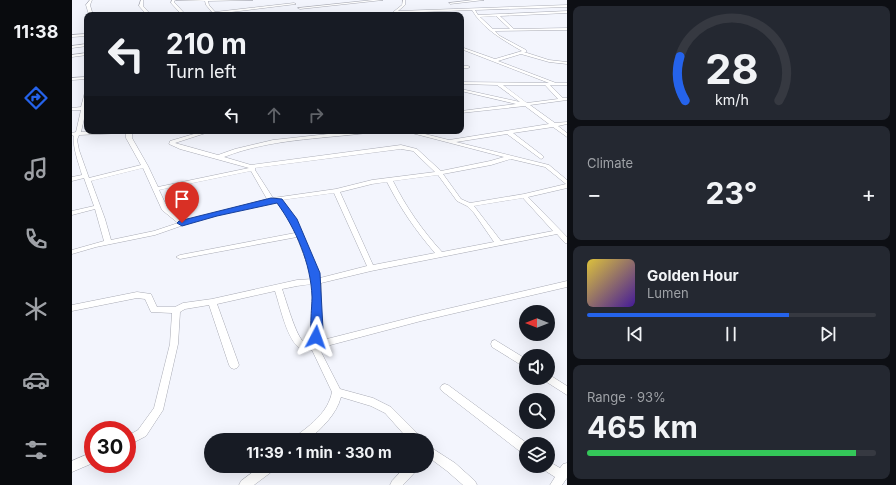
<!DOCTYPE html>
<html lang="en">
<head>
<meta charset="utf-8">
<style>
  body { margin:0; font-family:Inter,sans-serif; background:#242831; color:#f1f3f6; height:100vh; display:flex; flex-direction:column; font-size:15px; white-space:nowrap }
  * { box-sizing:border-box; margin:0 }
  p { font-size:13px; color:#9ea1a6 }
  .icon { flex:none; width:22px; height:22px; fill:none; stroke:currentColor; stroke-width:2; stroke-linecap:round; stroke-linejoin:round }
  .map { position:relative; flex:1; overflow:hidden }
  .side { display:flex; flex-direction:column; gap:6px; padding:6px; background:#0d0f14; width:329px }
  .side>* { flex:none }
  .top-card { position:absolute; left:12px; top:12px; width:380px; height:122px; border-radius:8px; box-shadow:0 4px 16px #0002; background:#171b24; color:#f1f3f6; overflow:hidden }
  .needle { width:26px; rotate:270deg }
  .fabs { position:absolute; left:447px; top:305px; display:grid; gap:8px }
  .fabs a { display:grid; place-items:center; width:36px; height:36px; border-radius:50%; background:#171b24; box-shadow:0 4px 16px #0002; font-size:20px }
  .speed { position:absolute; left:12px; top:421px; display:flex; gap:8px; font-size:20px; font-weight:700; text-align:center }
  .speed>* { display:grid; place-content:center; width:52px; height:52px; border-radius:50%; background:#171b24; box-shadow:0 4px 16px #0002; line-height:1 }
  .speed .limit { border:6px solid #d22; background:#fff; color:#111 }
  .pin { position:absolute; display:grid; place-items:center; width:34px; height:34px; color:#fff; margin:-41px -17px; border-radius:50% 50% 50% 0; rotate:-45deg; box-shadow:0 0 4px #0007 }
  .pin .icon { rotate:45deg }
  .me { position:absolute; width:44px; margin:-22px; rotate:4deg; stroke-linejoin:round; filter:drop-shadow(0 0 3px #0008) }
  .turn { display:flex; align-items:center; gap:14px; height:84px; padding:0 16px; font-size:18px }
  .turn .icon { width:52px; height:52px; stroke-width:2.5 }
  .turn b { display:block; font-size:28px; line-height:34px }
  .lanes { display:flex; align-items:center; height:38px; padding:0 16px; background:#0003; justify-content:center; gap:20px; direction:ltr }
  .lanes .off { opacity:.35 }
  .big { font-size:30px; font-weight:700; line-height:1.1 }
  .side .tile { flex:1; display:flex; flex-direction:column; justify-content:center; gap:6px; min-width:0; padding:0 14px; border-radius:8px; background:#242831 }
  .side .dial { align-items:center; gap:0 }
  .dial svg { height:104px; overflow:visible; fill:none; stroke:#363941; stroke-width:7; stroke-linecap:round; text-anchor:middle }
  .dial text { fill:#f1f3f6; stroke:none }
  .song { display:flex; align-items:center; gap:12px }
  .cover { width:48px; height:48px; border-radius:6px; background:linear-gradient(135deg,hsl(50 70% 55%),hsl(260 70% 35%)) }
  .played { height:4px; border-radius:2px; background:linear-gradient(90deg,#2563eb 70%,#363941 70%) }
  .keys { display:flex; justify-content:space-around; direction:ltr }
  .heat { display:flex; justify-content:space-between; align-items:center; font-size:22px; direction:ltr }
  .charge { height:6px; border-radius:3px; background:linear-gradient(90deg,#34c759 93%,#363941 0) }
  .trip { position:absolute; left:132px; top:433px; width:230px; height:40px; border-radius:20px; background:#171b24; box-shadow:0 4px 16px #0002; font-weight:700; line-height:40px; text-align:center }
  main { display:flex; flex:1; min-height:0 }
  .tabs { display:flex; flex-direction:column; width:72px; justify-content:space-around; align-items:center; background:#090b0e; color:#9ea1a6 }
  .tabs .icon { width:28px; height:28px }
  .tabs .selected { color:#2563eb }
  .tabs b { font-size:18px; color:#f1f3f6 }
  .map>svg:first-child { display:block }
</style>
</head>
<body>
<main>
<nav class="tabs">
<b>11:38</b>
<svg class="icon selected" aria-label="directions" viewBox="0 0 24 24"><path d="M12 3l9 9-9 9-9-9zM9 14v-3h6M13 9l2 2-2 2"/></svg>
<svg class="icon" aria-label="music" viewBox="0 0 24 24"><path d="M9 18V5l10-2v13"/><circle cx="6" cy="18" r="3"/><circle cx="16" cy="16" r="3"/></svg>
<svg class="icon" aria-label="phone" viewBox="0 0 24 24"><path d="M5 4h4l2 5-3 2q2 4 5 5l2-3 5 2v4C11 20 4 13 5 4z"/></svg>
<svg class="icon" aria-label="climate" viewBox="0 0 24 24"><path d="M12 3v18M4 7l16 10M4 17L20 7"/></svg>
<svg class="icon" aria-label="car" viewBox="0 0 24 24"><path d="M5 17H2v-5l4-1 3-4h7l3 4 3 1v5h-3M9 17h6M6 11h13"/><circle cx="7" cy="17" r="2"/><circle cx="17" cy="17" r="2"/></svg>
<svg class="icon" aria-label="filters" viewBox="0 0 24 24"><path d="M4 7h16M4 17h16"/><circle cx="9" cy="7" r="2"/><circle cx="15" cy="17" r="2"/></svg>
</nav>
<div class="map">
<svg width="495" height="485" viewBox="0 0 495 485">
  <rect width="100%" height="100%" fill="#f3f5fd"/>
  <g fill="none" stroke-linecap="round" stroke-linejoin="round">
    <g stroke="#a9abb5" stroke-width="1">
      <g id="minor">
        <path d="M18 0H20L18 5 21 15H17L14 5Z"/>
        <path d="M69 0H71V6L79 15H75L67 6Z"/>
        <path d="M100 0H103L102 2 114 15H110L99 3Z"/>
        <path d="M104 0H181L136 1 137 5 143 12 222 3 224 4 143 14 118 15 140 12 134 5 133 1Z"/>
        <path d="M301 0H311L228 9 226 8Z"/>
        <path d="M331 0H333V5L326 11 495 5V7L403 10 406 15 495 11V13L428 16 442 29 495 28V30L423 31 428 36 454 50V52H452L477 60 495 62V64L477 62 449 54 426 61 484 83H495V85H478L491 98H495V100L458 105 483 123 495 122V124L486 126 495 133V137L481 127 441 133 471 156V158L469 159 435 134 384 142 477 165 495 180V188L456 197 495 237V243H493L485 234 299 271 249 283V329L247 341 349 315 495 281V287L349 321 247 348 268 389 301 398 319 407 348 436 349 440H337L313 413 299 406 269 397C264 415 250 428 236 440H223L224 436C240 424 256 412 260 392L240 350C235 351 228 349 225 346 214 335 208 306 203 291L145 304 167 365 165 368 162 369 159 368 157 365 137 305 113 309 108 312 106 344 91 410 74 436 55 446V436L66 430 82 408 98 344 100 313 79 312 73 299 65 298 0 311V305L65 292 79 294 85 307H103L111 303 140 299 225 280 241 279 225 237 108 259 104 257 108 255 223 233 218 219 205 201 126 220 83 235 24 247 0 254V250L32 241 23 209 0 215V211L22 206 12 178 0 181V177L10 175C7 164 0 146 2 136L0 135V133L4 132 9 110H0V108L9 107 13 92 15 91V109L14 110 9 132 53 131 50 133 7 135 5 140 7 150 17 178 69 165 54 138V131H60V138L76 166 86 187 177 168 108 149 97 144 98 141 132 131H140L103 143 146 155 163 149 201 140 284 131H298L295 133C247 139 198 139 152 157L179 165 329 145 345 149 369 171 418 161 432 157 332 131H341L377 140 477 124 453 106 389 113V111L444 104 389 91V89L448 102 425 85 389 84V82L477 83 389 49V47L423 59 450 51C431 40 411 29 400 10L324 13 322 15H282L284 14 320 13 330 5ZM424 16 438 29H421L408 17ZM431 85H473L486 99 455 103ZM329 149 341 151 363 172 300 180 264 189 201 198 183 170V168ZM439 159 473 167 494 184 452 194 398 203 389 199 371 174 419 165ZM71 168 90 210 106 223 82 231 39 240 33 219 19 181ZM179 171 195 199 112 221 96 209 87 190ZM366 175 385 201 395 206 402 213 422 242 370 252C350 230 334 207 321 181ZM315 182C328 208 344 231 363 253L301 265 268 192 300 184ZM262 193 295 266 248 278 231 234 224 219 210 200ZM451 198 481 231 429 241 402 206ZM241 284V329L238 343C237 343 233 343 232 342 224 337 214 300 210 289L225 286Z"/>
        <path d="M401 0H412L378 4 377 3Z"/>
        <path d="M15 34V36L0 37V35Z"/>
        <path d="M15 44V46L0 48V46Z"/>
        <path d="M15 53V55L0 57V55Z"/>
        <path d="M389 66H396L398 67 396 68H389Z"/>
        <path d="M15 77V79L0 80V78Z"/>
        <path d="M423 340 454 359V368L420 347 419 344 420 341Z"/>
        <path d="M476 374 495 386V395L473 381 471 378H476Z"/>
        <path d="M373 384 376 385 456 444H454V454L450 453 370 391 368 388 370 385Z"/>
        <path d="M355 445 383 463 403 481 405 485H391L375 471 355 456Z"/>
        <path d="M21 452V463L0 472V461Z"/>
        <path d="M476 461 488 468 491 464 495 463V478L490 485H478L483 477 472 470 471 466H476Z"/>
        <path d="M189 466H203L202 470 182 485H167L169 481Z"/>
        <path d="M334 466H346L345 470 331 485H318L320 481Z"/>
      </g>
    </g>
    <use href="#minor" fill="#fff" fill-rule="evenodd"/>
  </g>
  <path fill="#2563eb" stroke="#184099" d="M199 198 210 199 225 219 248 273 251 329 248 340 244 342 240 340C237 336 240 306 240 297 239 264 224 229 205 203L145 216 110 226 105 223 107 221Z"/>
</svg>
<div class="fabs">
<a><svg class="needle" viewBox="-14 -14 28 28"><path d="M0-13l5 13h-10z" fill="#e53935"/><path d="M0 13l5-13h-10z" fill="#9ea1a6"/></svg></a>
<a><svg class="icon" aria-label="sound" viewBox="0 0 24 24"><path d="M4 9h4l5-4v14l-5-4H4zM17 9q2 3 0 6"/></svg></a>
<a><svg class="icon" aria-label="search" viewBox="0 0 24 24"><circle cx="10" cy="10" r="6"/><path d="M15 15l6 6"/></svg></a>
<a><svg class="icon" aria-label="layers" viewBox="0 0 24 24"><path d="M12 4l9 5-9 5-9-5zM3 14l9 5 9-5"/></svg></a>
</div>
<div class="speed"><div class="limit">30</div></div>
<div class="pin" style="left:110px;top:223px;background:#d93025"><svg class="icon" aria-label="arrive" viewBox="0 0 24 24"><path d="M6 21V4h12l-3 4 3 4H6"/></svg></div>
<svg class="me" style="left:244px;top:337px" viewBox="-20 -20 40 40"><path d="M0-17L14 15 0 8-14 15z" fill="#2563eb" stroke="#fff" stroke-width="4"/></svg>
<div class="trip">11:39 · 1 min · 330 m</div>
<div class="top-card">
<div class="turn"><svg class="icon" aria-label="left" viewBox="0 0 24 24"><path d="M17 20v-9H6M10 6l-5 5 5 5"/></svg><div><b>210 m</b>Turn left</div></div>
<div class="lanes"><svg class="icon" aria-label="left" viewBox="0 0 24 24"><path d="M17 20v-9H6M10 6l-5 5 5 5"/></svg><svg class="icon off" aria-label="ahead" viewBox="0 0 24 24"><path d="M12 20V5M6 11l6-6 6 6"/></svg><svg class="icon off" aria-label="right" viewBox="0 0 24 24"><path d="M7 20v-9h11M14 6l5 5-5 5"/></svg></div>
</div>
</div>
<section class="side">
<div class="tile dial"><svg viewBox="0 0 100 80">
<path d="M14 69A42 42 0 1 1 86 69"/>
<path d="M14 69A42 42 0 0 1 10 35" stroke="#2563eb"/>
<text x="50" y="56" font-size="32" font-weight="700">28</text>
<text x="50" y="72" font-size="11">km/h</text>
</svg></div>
<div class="tile"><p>Climate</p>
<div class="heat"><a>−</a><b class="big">23°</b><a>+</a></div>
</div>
<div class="tile">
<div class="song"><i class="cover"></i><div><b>Golden Hour</b><p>Lumen</p></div></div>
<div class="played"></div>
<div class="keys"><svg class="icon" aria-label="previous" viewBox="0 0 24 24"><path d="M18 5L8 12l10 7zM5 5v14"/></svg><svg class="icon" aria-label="pause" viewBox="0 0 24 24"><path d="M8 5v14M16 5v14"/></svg><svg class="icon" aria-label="next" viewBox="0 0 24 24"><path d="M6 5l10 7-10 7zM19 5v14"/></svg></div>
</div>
<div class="tile"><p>Range · 93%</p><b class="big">465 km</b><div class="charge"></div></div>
</section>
</main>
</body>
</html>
